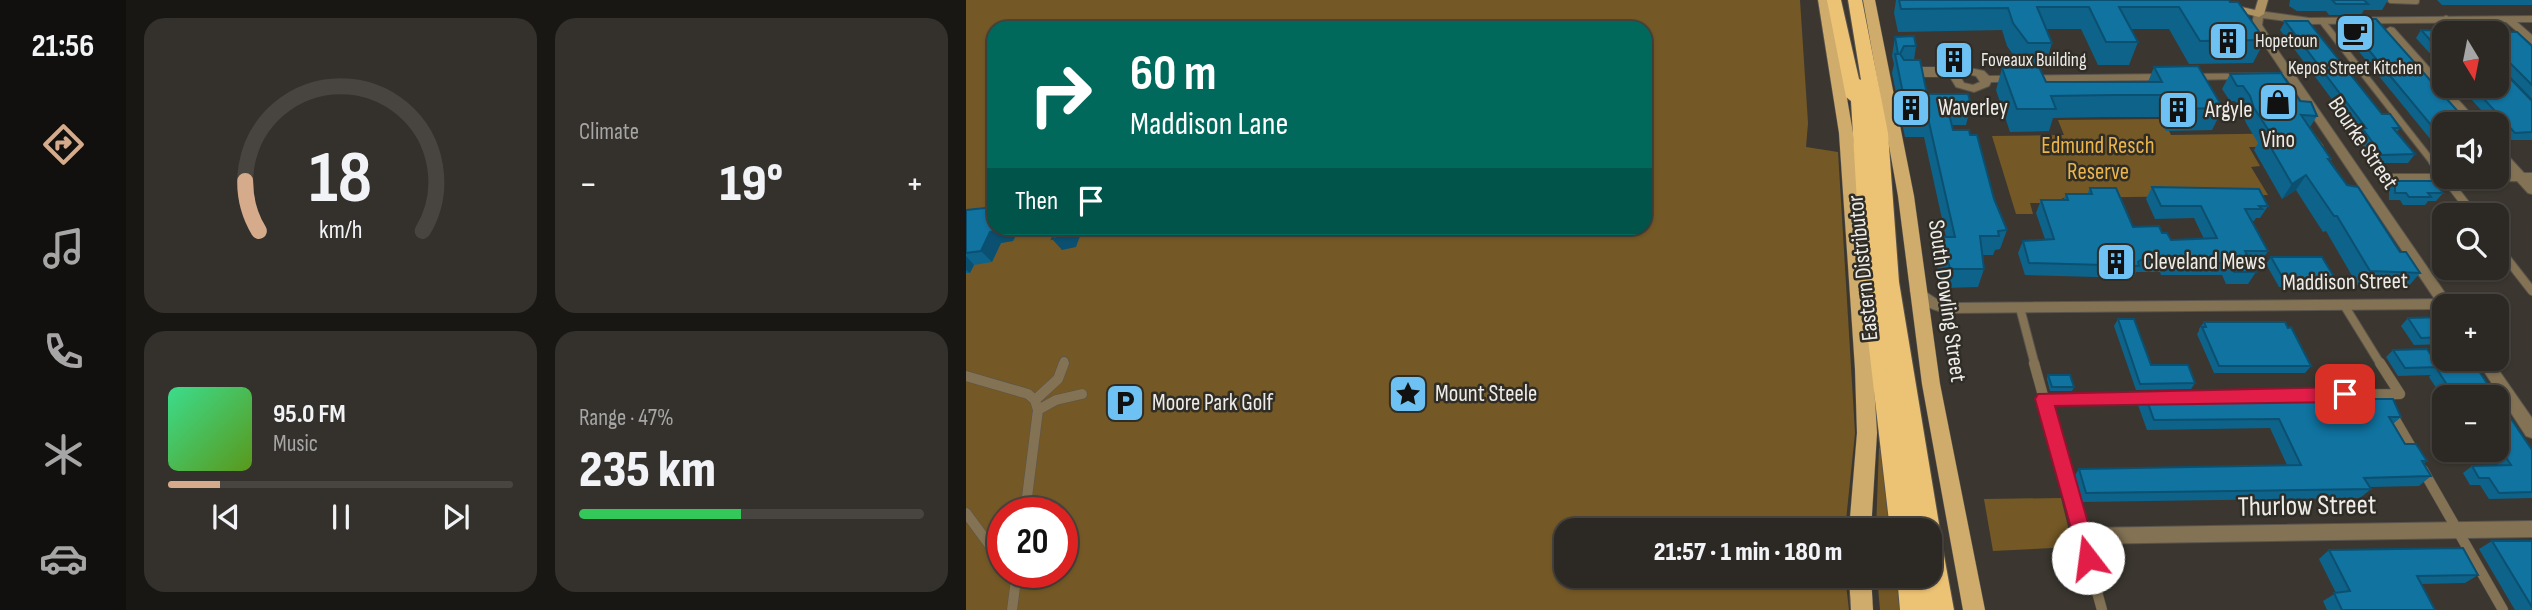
<!DOCTYPE html>
<html lang="en">
<head>
<meta charset="utf-8">
<style>
  body { margin:0; font-family:"Sofia Sans Condensed",sans-serif; background:#34312c; color:#f1f3f6; height:100vh; display:flex; flex-direction:column; font-size:26px; white-space:nowrap }
  * { box-sizing:border-box; margin:0 }
  p { font-size:23px; color:#a6a6a6 }
  .icon { flex:none; width:38px; height:38px; fill:none; stroke:currentColor; stroke-width:2; stroke-linecap:round; stroke-linejoin:round }
  .map { position:relative; flex:1; overflow:hidden }
  .drawer { display:flex; flex-direction:column; gap:18px; padding:18px; background:#181714; width:840px }
  .drawer>* { flex:none }
  .top-card { position:absolute; left:21px; top:21px; width:665px; height:214px; border-radius:21px; box-shadow:0 2px 5px #0004,0 0 0 2px #484541; background:#00695c; color:#fff; overflow:hidden }
  .needle { width:46px; rotate:170deg }
  .buttons { position:absolute; left:1466px; top:21px; display:grid; gap:14px }
  .buttons a { display:grid; place-items:center; width:77px; height:77px; border-radius:14px; background:#2c2924; box-shadow:0 2px 5px #0004,0 0 0 2px #484541; font-size:35px }
  .speed { position:absolute; left:21px; top:497px; display:flex; gap:14px; font-size:35px; font-weight:700; text-align:center }
  .speed>* { display:grid; place-content:center; width:91px; height:91px; border-radius:50%; background:#2c2924; box-shadow:0 2px 5px #0004,0 0 0 2px #484541; line-height:1 }
  .speed .limit { border:10px solid #d22; background:#fff; color:#111 }
  .pin { position:absolute; display:grid; place-items:center; width:60px; height:60px; color:#fff; margin:-30px; border-radius:14px; box-shadow:0 4px 10px #0006 }
  .me { position:absolute; width:77px; margin:-38px; rotate:345deg; stroke-linejoin:round; filter:drop-shadow(0 0 5px #0008) }
  .turn { display:flex; align-items:center; gap:24px; height:147px; padding:0 28px; font-size:32px }
  .turn .icon { width:91px; height:91px; stroke-width:2.5 }
  .turn b { display:block; font-size:49px; line-height:60px }
  .then { display:flex; align-items:center; height:66px; padding:0 28px; background:#0003; gap:14px; font-size:26px }
  .big { font-size:52px; font-weight:800; line-height:1.1 }
  .drawer .card { flex:1; display:flex; flex-direction:column; justify-content:center; gap:10px; min-width:0; padding:0 24px; border-radius:21px; background:#34312c }
  .drawer .dial { align-items:center; gap:0 }
  .dial svg { height:182px; overflow:visible; fill:none; stroke:#484541; stroke-width:7; stroke-linecap:round; text-anchor:middle }
  .dial text { fill:#f1f3f6; stroke:none }
  .song { display:flex; align-items:center; gap:21px }
  .cover { width:84px; height:84px; border-radius:10px; background:linear-gradient(135deg,hsl(150 70% 55%),hsl(90 70% 35%)) }
  .played { height:7px; border-radius:4px; background:linear-gradient(90deg,#d6ab8b 15%,#484541 15%) }
  .keys { display:flex; justify-content:space-around; direction:ltr }
  .heat { display:flex; justify-content:space-between; align-items:center; font-size:38px; direction:ltr }
  .charge { height:10px; border-radius:5px; background:linear-gradient(90deg,#34c759 47%,#484541 0) }
  .drawer .tiles { flex:1; display:grid; gap:18px; grid-template-columns:repeat(2,1fr) }
  .trip { position:absolute; left:588px; top:518px; width:388px; height:70px; border-radius:21px; background:#2c2924; box-shadow:0 2px 5px #0004,0 0 0 2px #484541; font-weight:800; line-height:70px; text-align:center }
  main { display:flex; flex:1; min-height:0 }
  .menu { display:flex; flex-direction:column; width:126px; justify-content:space-around; align-items:center; background:#12100e; color:#a6a6a6 }
  .menu .icon { width:49px; height:49px }
  .menu .selected { color:#d6ab8b }
  .menu b { font-size:32px; color:#f1f3f6 }
  .map>svg:first-child { display:block }
</style>
</head>
<body>
<main>
<nav class="menu">
<b>21:56</b>
<svg class="icon selected" aria-label="directions" viewBox="0 0 24 24"><path d="M12 3l9 9-9 9-9-9zM9 14v-3h6M13 9l2 2-2 2"/></svg>
<svg class="icon" aria-label="music" viewBox="0 0 24 24"><path d="M9 18V5l10-2v13"/><circle cx="6" cy="18" r="3"/><circle cx="16" cy="16" r="3"/></svg>
<svg class="icon" aria-label="phone" viewBox="0 0 24 24"><path d="M5 4h4l2 5-3 2q2 4 5 5l2-3 5 2v4C11 20 4 13 5 4z"/></svg>
<svg class="icon" aria-label="climate" viewBox="0 0 24 24"><path d="M12 3v18M4 7l16 10M4 17L20 7"/></svg>
<svg class="icon" aria-label="car" viewBox="0 0 24 24"><path d="M5 17H2v-5l4-1 3-4h7l3 4 3 1v5h-3M9 17h6M6 11h13"/><circle cx="7" cy="17" r="2"/><circle cx="17" cy="17" r="2"/></svg>
</nav>
<section class="drawer">
<div class="tiles">
<div class="card dial"><svg viewBox="0 0 100 80">
<path d="M14 69A42 42 0 1 1 86 69"/>
<path d="M14 69A42 42 0 0 1 8 47" stroke="#d6ab8b"/>
<text x="50" y="56" font-size="32" font-weight="700">18</text>
<text x="50" y="72" font-size="11">km/h</text>
</svg></div>
<div class="card"><p>Climate</p>
<div class="heat"><a>−</a><b class="big">19°</b><a>+</a></div>
</div>
<div class="card">
<div class="song"><i class="cover"></i><div><b>95.0 FM</b><p>Music</p></div></div>
<div class="played"></div>
<div class="keys"><svg class="icon" aria-label="previous" viewBox="0 0 24 24"><path d="M18 5L8 12l10 7zM5 5v14"/></svg><svg class="icon" aria-label="pause" viewBox="0 0 24 24"><path d="M8 5v14M16 5v14"/></svg><svg class="icon" aria-label="next" viewBox="0 0 24 24"><path d="M6 5l10 7-10 7zM19 5v14"/></svg></div>
</div>
<div class="card"><p>Range · 47%</p><b class="big">235 km</b><div class="charge"></div></div>
</div>
</section>
<div class="map">
<svg width="1566" height="610" viewBox="0 0 1566 610">
  <rect width="100%" height="100%" fill="#3b3730"/>
  <g fill="#745926" fill-rule="evenodd">
    <path d="M0 0H834L842 123 840 147 872 152 889 433 879 530H600V576H879L883 610H0ZM28 28H679V228H28ZM37 513H96V572H37Z"/>
    <path d="M1197 119 1205 135 1348 133 1358 146 1283 147 1294 166 1285 167 1302 195 1096 198 1097 203H1064L1067 214H1050L1026 136 1098 135 1092 120Z"/>
    <path d="M913 448 916 449 926 530H910Z"/>
    <path d="M1095 498 1107 547 1027 551 1018 499Z"/>
    <path d="M911 576H932L936 610H914Z"/>
  </g>
  <g fill="none" stroke-linecap="round" stroke-linejoin="round">
    <g stroke="#58544d" stroke-width="8">
      <g id="service-far2">
        <path d="M1425 0 1450 1"/>
        <path d="M1480 19 1494 33"/>
        <path d="M1356 21 1468 164"/>
      </g>
    </g>
    <g stroke="#58544d" stroke-width="10">
      <g id="service-far1">
        <path d="M1467 162 1508 215"/>
        <path d="M1531 246 1566 291"/>
        <path d="M1378 305 1415 365"/>
        <path d="M1054 308 1069 365"/>
        <path d="M97 365 98 361"/>
      </g>
    </g>
    <g stroke="#58544d" stroke-width="11">
      <g id="service">
        <path d="M1068 363 1078 399 1187 398"/>
        <path d="M0 376 62 394 69 400 72 410 59 513"/>
        <path d="M1343 395 1434 394 1414 363"/>
        <path d="M1078 399 1136 610"/>
        <path d="M69 400 92 379 98 363"/>
        <path d="M72 410 90 400 116 394"/>
        <path d="M1427 416 1448 452"/>
        <path d="M1457 470 1537 610"/>
        <path d="M0 513 31 555 37 557"/>
        <path d="M46 610 51 572"/>
      </g>
    </g>
    <g stroke="#58544d" stroke-width="11">
      <path id="pedestrian" d="M942 72H994"/>
    </g>
    <g stroke="#58544d" stroke-width="2">
      <g id="minor">
        <path d="M1424 27 1428 28 1514 124H1502L1420 32 1419 30Z"/>
        <path d="M999 67 1018 71 1023 76 1201 74 1206 77 1201 80 1025 82 1023 86 1008 92 990 87 984 77ZM1001 74 1010 76 1014 82 1007 85 998 83 995 78Z"/>
        <path d="M1324 73 1328 74V78L1221 80 1216 77 1221 74Z"/>
        <path d="M1531 147 1535 148 1558 173H1566V194L1562 193 1551 181 1427 182 1421 178 1427 174H1479V177H1531V173H1544L1531 159Z"/>
        <path d="M951 286 972 300 986 303 1479 299 1484 300 1486 304 1485 306H1479V309L986 313C969 312 954 306 944 291Z"/>
        <path d="M1566 521V537L1117 544 1111 542 1108 536 1111 530 1117 528Z"/>
      </g>
    </g>
    <g stroke="#58544d" stroke-width="2">
      <g id="tertiary">
        <path d="M1293 11 1343 18 1566 16V22H1551L1566 35V44L1540 22 1343 24 1297 18 1296 25 1311 49 1488 306H1479V311L1476 310 1301 49 1286 25 1288 14Z"/>
        <path d="M1510 359H1525L1566 418V438L1560 436Z"/>
      </g>
    </g>
    <g stroke="#58544d" stroke-width="2">
      <path id="secondary" d="M1226 0H1244L1289 10 1292 0H1302L1298 14 1293 17Z"/>
    </g>
    <g stroke="#58544d" stroke-width="1">
      <g id="primary">
        <path d="M852 0H864L887 133 907 369 911 433 905 530H883L891 433 889 369 873 133Z"/>
        <path d="M897 0H909L948 196 974 384 1019 610H997L956 384 932 196Z"/>
        <path d="M883 576H905L907 610H885Z"/>
      </g>
    </g>
    <g stroke="#58544d" stroke-width="2">
      <path id="motorway" d="M861 0H875L893 79 895 80 882 0H896L922 133 933 282 974 530 968 539 973 541 977 550 988 610H934L931 576H964V530H924L896 287 885 101 880 97Z"/>
    </g>
    <use href="#service-far2" stroke="#837254" stroke-width="6"/>
    <use href="#service-far1" stroke="#837254" stroke-width="8"/>
    <use href="#service" stroke="#837254" stroke-width="10"/>
    <use href="#pedestrian" stroke="#837254" stroke-width="10"/>
    <use href="#minor" fill="#837254" fill-rule="evenodd"/>
    <use href="#tertiary" fill="#837254" fill-rule="evenodd"/>
    <use href="#secondary" fill="#ae9362" fill-rule="evenodd"/>
    <use href="#primary" fill="#cfac6c" fill-rule="evenodd"/>
    <use href="#motorway" fill="#ecc274" fill-rule="evenodd"/>
  </g>
  <g fill="#0e638a">
    <path d="M930 0H1263L1299 40 1287 63 1223 64 1203 29H1165L1172 42 1163 65H1132L1115 29H1080L1086 43 1079 66H1055L1041 46 1036 30 932 32 928 13Z"/>
    <path d="M1324 0H1422L1416 10H1398L1395 15H1363L1360 11H1331L1323 6Z"/>
    <path d="M1471 0H1566V5H1476Z"/>
    <path d="M1377 19 1479 124V157L1372 26Z"/>
    <path d="M1319 21 1416 114 1434 128 1431 132 1449 154 1442 163H1410L1390 137 1392 134 1314 30Z"/>
    <path d="M1455 30 1551 32 1566 46V99L1535 67H1533L1566 101V140H1543L1531 128V124H1528L1493 86H1531V33H1479V70L1450 38Z"/>
    <path d="M929 37 950 46 948 60 961 94 1005 105 1000 125H985L987 130 1028 199 1041 230 1034 249 1029 250 1027 255H1017L1018 269 1012 287 979 288 975 272H972L969 256 974 237H980L958 137H939L926 73 928 64 926 56Z"/>
    <path d="M1188 67 1257 108 1246 130 1200 131 1193 117H1138L1087 118 1083 131 1044 132 1030 90 1036 68 1080 82H1182Z"/>
    <path d="M1264 74 1334 101 1351 116 1344 127 1365 159 1364 160 1381 185 1434 252 1454 273 1441 288 1392 286 1360 231 1357 232 1330 190 1316 199 1288 150 1292 143 1280 123 1276 112 1269 101H1264L1256 89Z"/>
    <path d="M1429 181 1477 193 1470 201H1462L1459 205H1437L1434 200H1423V189Z"/>
    <path d="M1186 187 1302 206 1294 218H1290L1288 221H1286L1302 251 1294 263H1285L1290 272 1282 284H1260L1256 275H1195L1194 272H1170L1167 278 1059 275 1052 253 1057 241 1079 239 1070 213 1075 200H1097L1100 194H1121L1124 188 1167 227 1196 233 1205 240 1238 239 1228 218 1189 219 1180 199Z"/>
    <path d="M0 210 28 228H54L47 241 35 243 26 262 8 265 4 273H0Z"/>
    <path d="M1305 257 1370 280 1364 287H1313L1300 264Z"/>
    <path d="M1479 317V344L1448 345 1435 326 1442 318Z"/>
    <path d="M1152 319 1185 365 1229 383 1225 389 1170 390 1148 326Z"/>
    <path d="M1238 322 1345 366 1339 373H1248L1231 334 1233 331V329Z"/>
    <path d="M1427 350 1473 367 1471 369 1530 397H1488L1486 395H1475L1463 377 1465 375 1432 376 1420 357Z"/>
    <path d="M1082 375 1108 387 1106 391H1084L1081 379Z"/>
    <path d="M1179 395 1356 399 1435 417 1427 424 1439 444 1461 461 1457 464 1465 476 1453 486 1403 487 1405 489 1394 498 1114 502 1107 478 1113 469 1321 465 1304 428 1181 430 1172 405Z"/>
    <path d="M1531 398 1566 450V498L1523 499 1514 485H1504L1497 473 1506 466 1532 465 1522 450H1531Z"/>
    <path d="M1526 541H1566V610H1549L1513 549Z"/>
    <path d="M1363 550 1512 575 1499 583 1455 584 1469 610H1361L1357 601 1370 593 1353 559Z"/>
  </g>
  <g fill="#0b5070">
    <path d="M1340 175 1330 190 1316 199 1326 184Z"/>
    <path d="M38 228H54L47 241 35 243 26 262 15 251 24 232Z"/>
    <path d="M104 228H117L110 247 96 250 86 239Z"/>
    <path d="M0 256 8 265 4 273 0 270Z"/>
  </g>
  <g fill="#1073a0" stroke="#0b5070" stroke-width="2">
    <path d="M933 0H1263L1264 2H1272L1299 40 1234 41 1213 7H1153L1172 42H1140L1123 7H1071L1086 43H1062L1047 23 1042 8 935 9Z"/>
    <path d="M1366 0H1398L1402 4H1370Z"/>
    <path d="M1377 19H1410L1503 124H1479V142Z"/>
    <path d="M1319 21H1342L1416 114H1424L1434 128H1427L1449 154 1416 155 1396 128H1400Z"/>
    <path d="M1455 30 1551 32 1566 46V85L1541 60H1532L1533 67 1566 101V132L1549 133 1506 86H1531V33H1479V56Z"/>
    <path d="M948 36 950 46H938L934 54 938 60H954L961 94H1002L1005 105 981 106 987 130H1003L1004 135H1011L1028 199 1041 230 1032 231 1033 236H1014L1018 269H984L980 253H977L974 237H989L962 118H942L929 54H932L929 37Z"/>
    <path d="M1232 66 1257 108 1210 109 1203 95H1147L1085 96 1090 109H1051L1036 68 1073 67 1080 82H1196L1188 67Z"/>
    <path d="M1315 73 1334 101 1345 102 1351 116 1335 115 1365 159H1362L1381 185 1392 187 1434 252H1440L1454 273 1404 271 1371 216H1368L1340 175 1326 184 1297 134H1305L1288 108 1284 96 1277 86H1271L1264 74Z"/>
    <path d="M1429 181H1468L1477 193H1462L1465 197H1443L1440 193H1429Z"/>
    <path d="M1186 187 1293 189 1302 206H1293L1296 209H1279L1302 251H1279L1290 272H1268L1263 263H1202L1201 260H1175L1172 262 1173 266 1063 263 1057 241 1088 239 1075 200H1102L1100 194H1126L1124 188H1150L1167 227 1193 226 1196 233H1201L1205 240 1251 238 1235 206H1195Z"/>
    <path d="M28 207V228H38L37 230 24 232 15 251 0 253V210Z"/>
    <path d="M90 228H104L101 236 86 239Z"/>
    <path d="M1305 257H1356L1370 280H1318Z"/>
    <path d="M1479 317V337L1455 338 1442 318Z"/>
    <path d="M1152 319H1168L1185 365H1222L1229 383 1174 384Z"/>
    <path d="M1238 322H1319L1322 328 1325 327 1345 366H1253L1236 327H1240Z"/>
    <path d="M1461 349 1473 367 1439 368 1427 350Z"/>
    <path d="M1511 368 1530 397H1501L1494 388H1483L1471 369Z"/>
    <path d="M1082 375H1104L1108 387H1086Z"/>
    <path d="M1353 393 1356 399H1427L1435 417H1423L1439 444H1450L1461 461H1456L1465 476 1398 478 1405 489 1120 493 1113 469 1335 465 1313 419 1188 420 1179 395Z"/>
    <path d="M1531 398 1566 450V492L1533 493 1523 478H1513L1506 466 1545 465 1531 444Z"/>
    <path d="M1526 541H1566V607Z"/>
    <path d="M1497 548 1512 575 1451 576 1469 610H1376L1368 593 1384 591 1363 550Z"/>
  </g>
  <path fill="#e11d48" stroke="#92132f" stroke-width="2" d="M1379 387 1385 389 1388 394 1385 400 1379 402 1089 406 1132 558 1129 564 1122 567 1115 564 1069 399 1072 394Z"/>
  <defs>
    <g id="cafe-square" transform="scale(2.0125)"><rect x="-9" y="-9" width="18" height="18" rx="4" fill="#6dc2f3" stroke="#302d26"/><path d="M-5.5-4.5H6V0H3Q3 3.5 0 3.5H-2.5Q-5.5 3.5-5.5 0ZM3-3.2v2h1.7v-2ZM-6 4.5H4V6H-6Z" fill="#111"/></g>
    <g id="building-square" transform="scale(2.0125)"><rect x="-9" y="-9" width="18" height="18" rx="4" fill="#6dc2f3" stroke="#302d26"/><path d="M-4-6H4V6H1V3H-1V6H-4ZM-2.5-4.3h1.7v1.8h-1.7ZM.8-4.3h1.7v1.8H.8ZM-2.5-1h1.7V.8h-1.7ZM.8-1h1.7V.8H.8Z" fill="#111"/></g>
    <g id="shop-square" transform="scale(2.0125)"><rect x="-9" y="-9" width="18" height="18" rx="4" fill="#6dc2f3" stroke="#302d26"/><path d="M-5-2.5h2.3a2.7 3.5 0 0 1 5.4 0H5L5.5 6h-11ZM-1.5-2.5h3a1.5 2.3 0 0 0-3 0Z" fill="#111"/></g>
    <g id="sight-square" transform="scale(2.0125)"><rect x="-9" y="-9" width="18" height="18" rx="4" fill="#6dc2f3" stroke="#302d26"/><path d="M0-6L1.8-2.2L6-1.7L2.9 1.2L3.7 5.4L0 3.3L-3.7 5.4L-2.9 1.2L-6-1.7L-1.8-2.2Z" fill="#111"/></g>
    <g id="parking-square" transform="scale(2.0125)"><rect x="-9" y="-9" width="18" height="18" rx="4" fill="#6dc2f3" stroke="#302d26"/><path d="M-3.5-5.5H1a3.5 3.5 0 0 1 0 7H-1V5.5H-3.5ZM-1-3.4V-.6H.8a1.4 1.4 0 0 0 0-2.8Z" fill="#111"/></g>
  </defs>
  <g fill-rule="evenodd">
    <use href="#cafe-square" x="1389" y="33"/>
    <use href="#building-square" x="1262" y="41"/>
    <use href="#building-square" x="988" y="60"/>
    <use href="#shop-square" x="1312" y="102"/>
    <use href="#building-square" x="945" y="108"/>
    <use href="#building-square" x="1212" y="110"/>
    <use href="#building-square" x="1150" y="262"/>
    <use href="#sight-square" x="442" y="394"/>
    <use href="#parking-square" x="159" y="403"/>
  </g>
  <g text-anchor="middle" dominant-baseline="central" stroke-width="5" stroke-linejoin="round" paint-order="stroke">
    <g font-size="19" fill="#eeece8" stroke="#302d26" text-anchor="start">
      <text x="1289" y="41">Hopetoun</text>
      <text x="1015" y="60">Foveaux Building</text>
      <text x="1389" y="68" text-anchor="middle">Kepos Street Kitchen</text>
    </g>
    <g font-size="23" fill="#eeece8" stroke="#302d26" text-anchor="start">
      <text x="972" y="108">Waverley</text>
      <text x="1239" y="110">Argyle</text>
      <text x="1312" y="140" text-anchor="middle">Vino</text>
      <text x="1177" y="262">Cleveland Mews</text>
      <text x="469" y="394">Mount Steele</text>
      <text x="186" y="403">Moore Park Golf</text>
    </g>
    <g font-size="23" fill="#eeece8" stroke="#302d26">
      <text transform="translate(1397 143) rotate(56)">Bourke Street</text>
      <text transform="translate(897 268) rotate(-96)">Eastern Distributor</text>
      <text transform="translate(1379 282) rotate(-1)">Maddison Street</text>
      <text transform="translate(981 301) rotate(82)">South Dowling Street</text>
    </g>
    <g font-size="23" fill="#ebb549" stroke="#302d26">
      <text x="1132" y="146">Edmund Resch<tspan x="1132" dy="26">Reserve</tspan></text>
    </g>
    <g font-size="28" fill="#eeece8" stroke="#302d26">
      <text transform="translate(1341 506) rotate(-1)">Thurlow Street</text>
    </g>
  </g>
</svg>
<div class="buttons">
<a><svg class="needle" viewBox="-14 -14 28 28"><path d="M0-13l5 13h-10z" fill="#e53935"/><path d="M0 13l5-13h-10z" fill="#a6a6a6"/></svg></a>
<a><svg class="icon" aria-label="sound" viewBox="0 0 24 24"><path d="M4 9h4l5-4v14l-5-4H4zM17 9q2 3 0 6"/></svg></a>
<a><svg class="icon" aria-label="search" viewBox="0 0 24 24"><circle cx="10" cy="10" r="6"/><path d="M15 15l6 6"/></svg></a>
<a>+</a>
<a>−</a>
</div>
<div class="speed"><div class="limit">20</div></div>
<div class="pin" style="left:1379px;top:394px;background:#d93025"><svg class="icon" aria-label="arrive" viewBox="0 0 24 24"><path d="M6 21V4h12l-3 4 3 4H6"/></svg></div>
<svg class="me" style="left:1122px;top:558px" viewBox="-20 -20 40 40"><circle r="19" fill="#fff"/><path d="M0-13L10 11 0 6-10 11z" fill="#e11d48"/></svg>
<div class="trip">21:57 · 1 min · 180 m</div>
<div class="top-card">
<div class="turn"><svg class="icon" aria-label="right" viewBox="0 0 24 24"><path d="M7 20v-9h11M14 6l5 5-5 5"/></svg><div><b>60 m</b>Maddison Lane</div></div>
<div class="then">Then<svg class="icon" aria-label="arrive" viewBox="0 0 24 24"><path d="M6 21V4h12l-3 4 3 4H6"/></svg></div>
</div>
</div>
</main>
</body>
</html>
